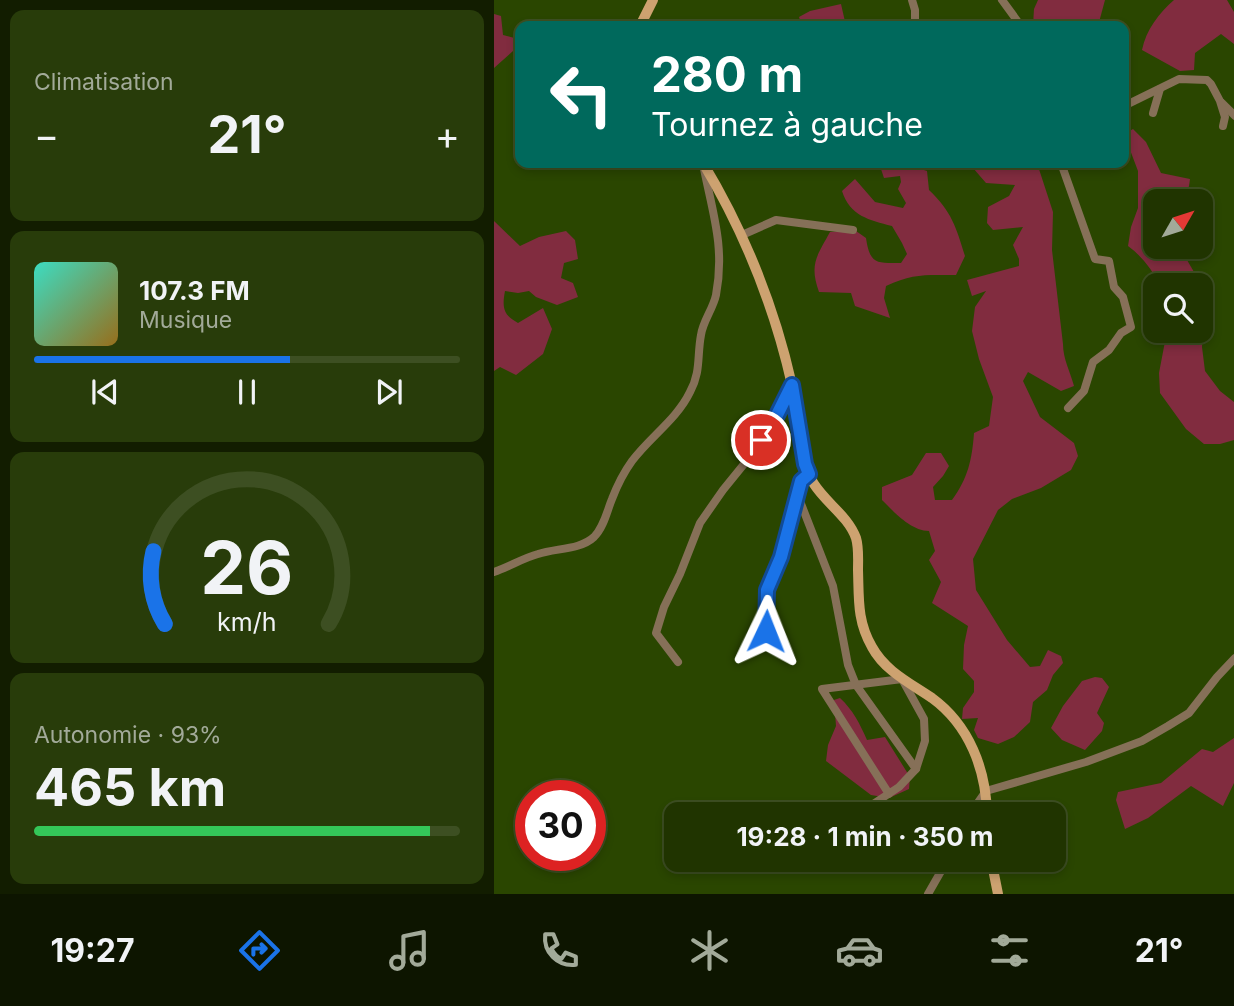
<!DOCTYPE html>
<html lang="fr">
<head>
<meta charset="utf-8">
<style>
  body { margin:0; font-family:Inter,sans-serif; background:#283c0a; color:#f1f3f6; height:100vh; display:flex; flex-direction:column; font-size:26px; white-space:nowrap }
  * { box-sizing:border-box; margin:0 }
  p { font-size:23px; color:#a2aa99 }
  .icon { flex:none; width:38px; height:38px; fill:none; stroke:currentColor; stroke-width:2; stroke-linecap:round; stroke-linejoin:round }
  .map { position:relative; flex:1; overflow:hidden }
  .panel { display:flex; flex-direction:column; gap:10px; padding:10px; background:#121d00; width:494px }
  .panel>* { flex:none }
  .top-card { position:absolute; left:21px; top:21px; width:614px; height:147px; border-radius:14px; box-shadow:0 4px 10px #0003,0 0 0 2px #3d4f22; background:#00695c; color:#fff; overflow:hidden }
  .needle { width:46px; rotate:51deg }
  .buttons { position:absolute; left:649px; top:189px; display:grid; gap:14px }
  .buttons a { display:grid; place-items:center; width:70px; height:70px; border-radius:14px; background:#203400; box-shadow:0 4px 10px #0003,0 0 0 2px #3d4f22; font-size:35px }
  .speed { position:absolute; left:21px; top:780px; display:flex; gap:14px; font-size:35px; font-weight:700; text-align:center }
  .speed>* { display:grid; place-content:center; width:91px; height:91px; border-radius:50%; background:#203400; box-shadow:0 4px 10px #0003,0 0 0 2px #3d4f22; line-height:1 }
  .speed .limit { border:10px solid #d22; background:#fff; color:#111 }
  .pin { position:absolute; display:grid; place-items:center; width:60px; height:60px; color:#fff; margin:-30px; border:4px solid #fff; border-radius:50%; box-shadow:0 2px 7px #0007 }
  .me { position:absolute; width:77px; margin:-38px; rotate:2deg; stroke-linejoin:round; filter:drop-shadow(0 0 5px #0008) }
  .turn { display:flex; align-items:center; gap:24px; height:147px; padding:0 21px; font-size:32px }
  .turn .icon { width:91px; height:91px; stroke-width:2.5 }
  .turn b { display:block; font-size:49px; line-height:60px }
  .big { font-size:52px; font-weight:700; line-height:1.1 }
  .panel .tile { flex:1; display:flex; flex-direction:column; justify-content:center; gap:10px; min-width:0; padding:0 24px; border-radius:14px; background:#283c0a }
  .panel .dial { align-items:center; gap:0 }
  .dial svg { height:182px; overflow:visible; fill:none; stroke:#3d4f22; stroke-width:7; stroke-linecap:round; text-anchor:middle }
  .dial text { fill:#f1f3f6; stroke:none }
  .song { display:flex; align-items:center; gap:21px }
  .cover { width:84px; height:84px; border-radius:10px; background:linear-gradient(135deg,hsl(170 70% 55%),hsl(40 70% 35%)) }
  .played { height:7px; border-radius:4px; background:linear-gradient(90deg,#1a73e8 60%,#3d4f22 60%) }
  .keys { display:flex; justify-content:space-around; direction:ltr }
  .heat { display:flex; justify-content:space-between; align-items:center; font-size:38px; direction:ltr }
  .charge { height:10px; border-radius:5px; background:linear-gradient(90deg,#34c759 93%,#3d4f22 0) }
  .trip { position:absolute; left:170px; top:802px; width:402px; height:70px; border-radius:14px; background:#203400; box-shadow:0 4px 10px #0003,0 0 0 2px #3d4f22; font-weight:700; line-height:70px; text-align:center }
  .dock { display:flex; height:112px; justify-content:space-around; align-items:center; background:#0d1500; color:#a2aa99 }
  .dock .icon { width:49px; height:49px }
  .dock .on { color:#1a73e8 }
  .dock b { font-size:32px; color:#f1f3f6 }
  main { display:flex; flex:1; min-height:0 }
  .map>svg:first-child { display:block }
</style>
</head>
<body>
<main>
<section class="panel">
<div class="tile"><p>Climatisation</p>
<div class="heat"><a>−</a><b class="big">21°</b><a>+</a></div>
</div>
<div class="tile">
<div class="song"><i class="cover"></i><div><b>107.3 FM</b><p>Musique</p></div></div>
<div class="played"></div>
<div class="keys"><svg class="icon" aria-label="previous" viewBox="0 0 24 24"><path d="M18 5L8 12l10 7zM5 5v14"/></svg><svg class="icon" aria-label="pause" viewBox="0 0 24 24"><path d="M8 5v14M16 5v14"/></svg><svg class="icon" aria-label="next" viewBox="0 0 24 24"><path d="M6 5l10 7-10 7zM19 5v14"/></svg></div>
</div>
<div class="tile dial"><svg viewBox="0 0 100 80">
<path d="M14 69A42 42 0 1 1 86 69"/>
<path d="M14 69A42 42 0 0 1 9 37" stroke="#1a73e8"/>
<text x="50" y="56" font-size="32" font-weight="700">26</text>
<text x="50" y="72" font-size="11">km/h</text>
</svg></div>
<div class="tile"><p>Autonomie · 93%</p><b class="big">465 km</b><div class="charge"></div></div>
</section>
<div class="map">
<svg width="741" height="894" viewBox="0 0 741 894">
  <rect width="100%" height="100%" fill="#2a4600"/>
  <g fill="#812c3f">
    <path d="M544 0H611L604 26H539L540 9Z"/>
    <path d="M680 0H733L740 12V44L727 34 701 53 700 70 686 71 648 50C652 30 665 13 680 0Z"/>
    <path d="M347 4 352 26H308L305 17 316 11Z"/>
    <path d="M0 14 7 16 9 35 24 39 19 51 0 68Z"/>
    <path d="M639 129 652 142 667 173 696 179 695 186 689 201H662V247H690L693 260 707 284 717 312 709 323 708 347 711 371 726 391 740 402V440L726 444H710L692 429 666 393 665 373 673 331H707V285H666C658 270 648 256 634 246L637 227 644 208V171L630 134Z"/>
    <path d="M392 163H408L433 171 435 190C458 212 462 227 471 256L462 275C433 275 419 273 392 286L390 298 396 318 361 306 357 293 325 292C315 264 323 256 336 232L362 231 372 238C376 265 383 263 407 263L413 254 408 243 398 226C375 220 356 216 348 191L361 179 381 202 409 208 412 203 404 189 407 182 406 176 390 178 387 169Z"/>
    <path d="M480 163H543L559 212 558 250 569 344C569 359 576 371 580 386L567 391 534 372 529 381 546 417 580 443 584 456 577 470 547 488 518 499 504 510 479 559 482 590 513 640 536 667 546 666 554 650 567 656 569 663 559 675 553 690 539 702 536 722 520 737 504 744 484 738 480 730 484 718 468 719 469 708 480 692V681L469 669 470 645 474 626 438 603 447 582 435 560 441 551 435 531C417 531 400 512 388 500V487L418 475 432 453H447L455 466 449 476 439 487 441 500H458C474 478 478 460 480 433L495 426 499 397 485 359 478 331 481 307 492 291 478 296 473 280 525 266V259L519 245 529 227 499 230 493 223 494 207 515 196 521 185 492 183 479 168Z"/>
    <path d="M0 221 26 246 45 237 72 231 81 240 84 259 70 263 67 278 79 283 84 297 63 305 42 297 35 291 24 293 11 291C8 307 9 315 24 323L49 308 58 329 49 354 22 375 6 367 0 371Z"/>
    <path d="M601 677 608 678 615 687 603 713 610 723 608 731 591 750 568 740 557 728 569 706 588 681Z"/>
    <path d="M346 698C359 710 366 724 373 740L391 737 416 777 415 789 395 798 377 795 332 761 334 745 342 726 340 700Z"/>
    <path d="M740 738V783L729 806 697 786 654 818 631 829 622 800 624 792 667 783 708 749 719 752Z"/>
  </g>
  <g fill="none" stroke-linecap="round" stroke-linejoin="round">
    <g stroke="#867058" stroke-width="8">
      <path d="M418 0 421 10V26"/>
      <path d="M508 0 527 26"/>
      <path d="M728 103 741 116"/>
      <path d="M630 106 685 79 713 80 717 84 726 101 731 117 729 126"/>
      <path d="M659 113 666 89"/>
      <path d="M567 163 601 259 615 261 620 287 629 297 637 327 627 333 615 350 599 362 590 391 574 408"/>
      <path d="M248 235 282 220 359 230"/>
      <path d="M315 474 307 481 304 496 339 586 354 665 362 685 422 769"/>
      <path d="M0 572C15 567 29 558 44 554 62 548 86 550 100 537 110 527 113 511 118 499 123 486 130 472 138 461 156 437 183 419 196 392 207 372 203 356 207 335 209 321 219 309 222 295 231 248 219 214 210 169"/>
      <path d="M272 631 273 590 287 557 304 496"/>
      <path d="M184 662 162 633 170 607 186 574 206 523 229 490 255 458 280 423 298 385"/>
      <path d="M364 814 405 787 422 769 431 741 430 719 408 679 328 689 395 794"/>
      <path d="M476 814 492 791 592 762 648 741 674 726 695 713 723 677 741 658"/>
      <path d="M279 860 281 859"/>
      <path d="M434 894 454 859"/>
    </g>
    <g stroke="#cda270" stroke-width="10">
      <path d="M146 26 159 0"/>
      <path d="M209 163C251 233 280 305 298 385 303 412 306 438 311 464 314 471 316 478 320 484 332 503 354 516 362 538 365 548 364 560 364 570 365 599 363 621 378 647 391 671 416 683 438 698 475 725 492 769 493 814"/>
      <path d="M497 859 504 894"/>
    </g>
  </g>
  <g fill="none" stroke-linecap="round" stroke-linejoin="round">
    <g stroke="#114b97" stroke-width="18">
      <path id="route" d="M267 440 279 423 298 385 311 464 315 474 307 481 287 557 273 590 272 631"/>
    </g>
    <use href="#route" stroke="#1a73e8" stroke-width="12"/>
  </g>
</svg>
<div class="buttons">
<a><svg class="needle" viewBox="-14 -14 28 28"><path d="M0-13l5 13h-10z" fill="#e53935"/><path d="M0 13l5-13h-10z" fill="#a2aa99"/></svg></a>
<a><svg class="icon" aria-label="search" viewBox="0 0 24 24"><circle cx="10" cy="10" r="6"/><path d="M15 15l6 6"/></svg></a>
</div>
<div class="speed"><div class="limit">30</div></div>
<div class="pin" style="left:267px;top:440px;background:#d93025"><svg class="icon" aria-label="arrive" viewBox="0 0 24 24"><path d="M6 21V4h12l-3 4 3 4H6"/></svg></div>
<svg class="me" style="left:272px;top:631px" viewBox="-20 -20 40 40"><path d="M0-17L14 15 0 8-14 15z" fill="#1a73e8" stroke="#fff" stroke-width="4"/></svg>
<div class="trip">19:28 · 1 min · 350 m</div>
<div class="top-card">
<div class="turn"><svg class="icon" aria-label="left" viewBox="0 0 24 24"><path d="M17 20v-9H6M10 6l-5 5 5 5"/></svg><div><b>280 m</b>Tournez à gauche</div></div>
</div>
</div>
</main>
<nav class="dock">
<b>19:27</b>
<svg class="icon on" aria-label="directions" viewBox="0 0 24 24"><path d="M12 3l9 9-9 9-9-9zM9 14v-3h6M13 9l2 2-2 2"/></svg>
<svg class="icon" aria-label="music" viewBox="0 0 24 24"><path d="M9 18V5l10-2v13"/><circle cx="6" cy="18" r="3"/><circle cx="16" cy="16" r="3"/></svg>
<svg class="icon" aria-label="phone" viewBox="0 0 24 24"><path d="M5 4h4l2 5-3 2q2 4 5 5l2-3 5 2v4C11 20 4 13 5 4z"/></svg>
<svg class="icon" aria-label="climate" viewBox="0 0 24 24"><path d="M12 3v18M4 7l16 10M4 17L20 7"/></svg>
<svg class="icon" aria-label="car" viewBox="0 0 24 24"><path d="M5 17H2v-5l4-1 3-4h7l3 4 3 1v5h-3M9 17h6M6 11h13"/><circle cx="7" cy="17" r="2"/><circle cx="17" cy="17" r="2"/></svg>
<svg class="icon" aria-label="filters" viewBox="0 0 24 24"><path d="M4 7h16M4 17h16"/><circle cx="9" cy="7" r="2"/><circle cx="15" cy="17" r="2"/></svg>
<b>21°</b>
</nav>
</body>
</html>
